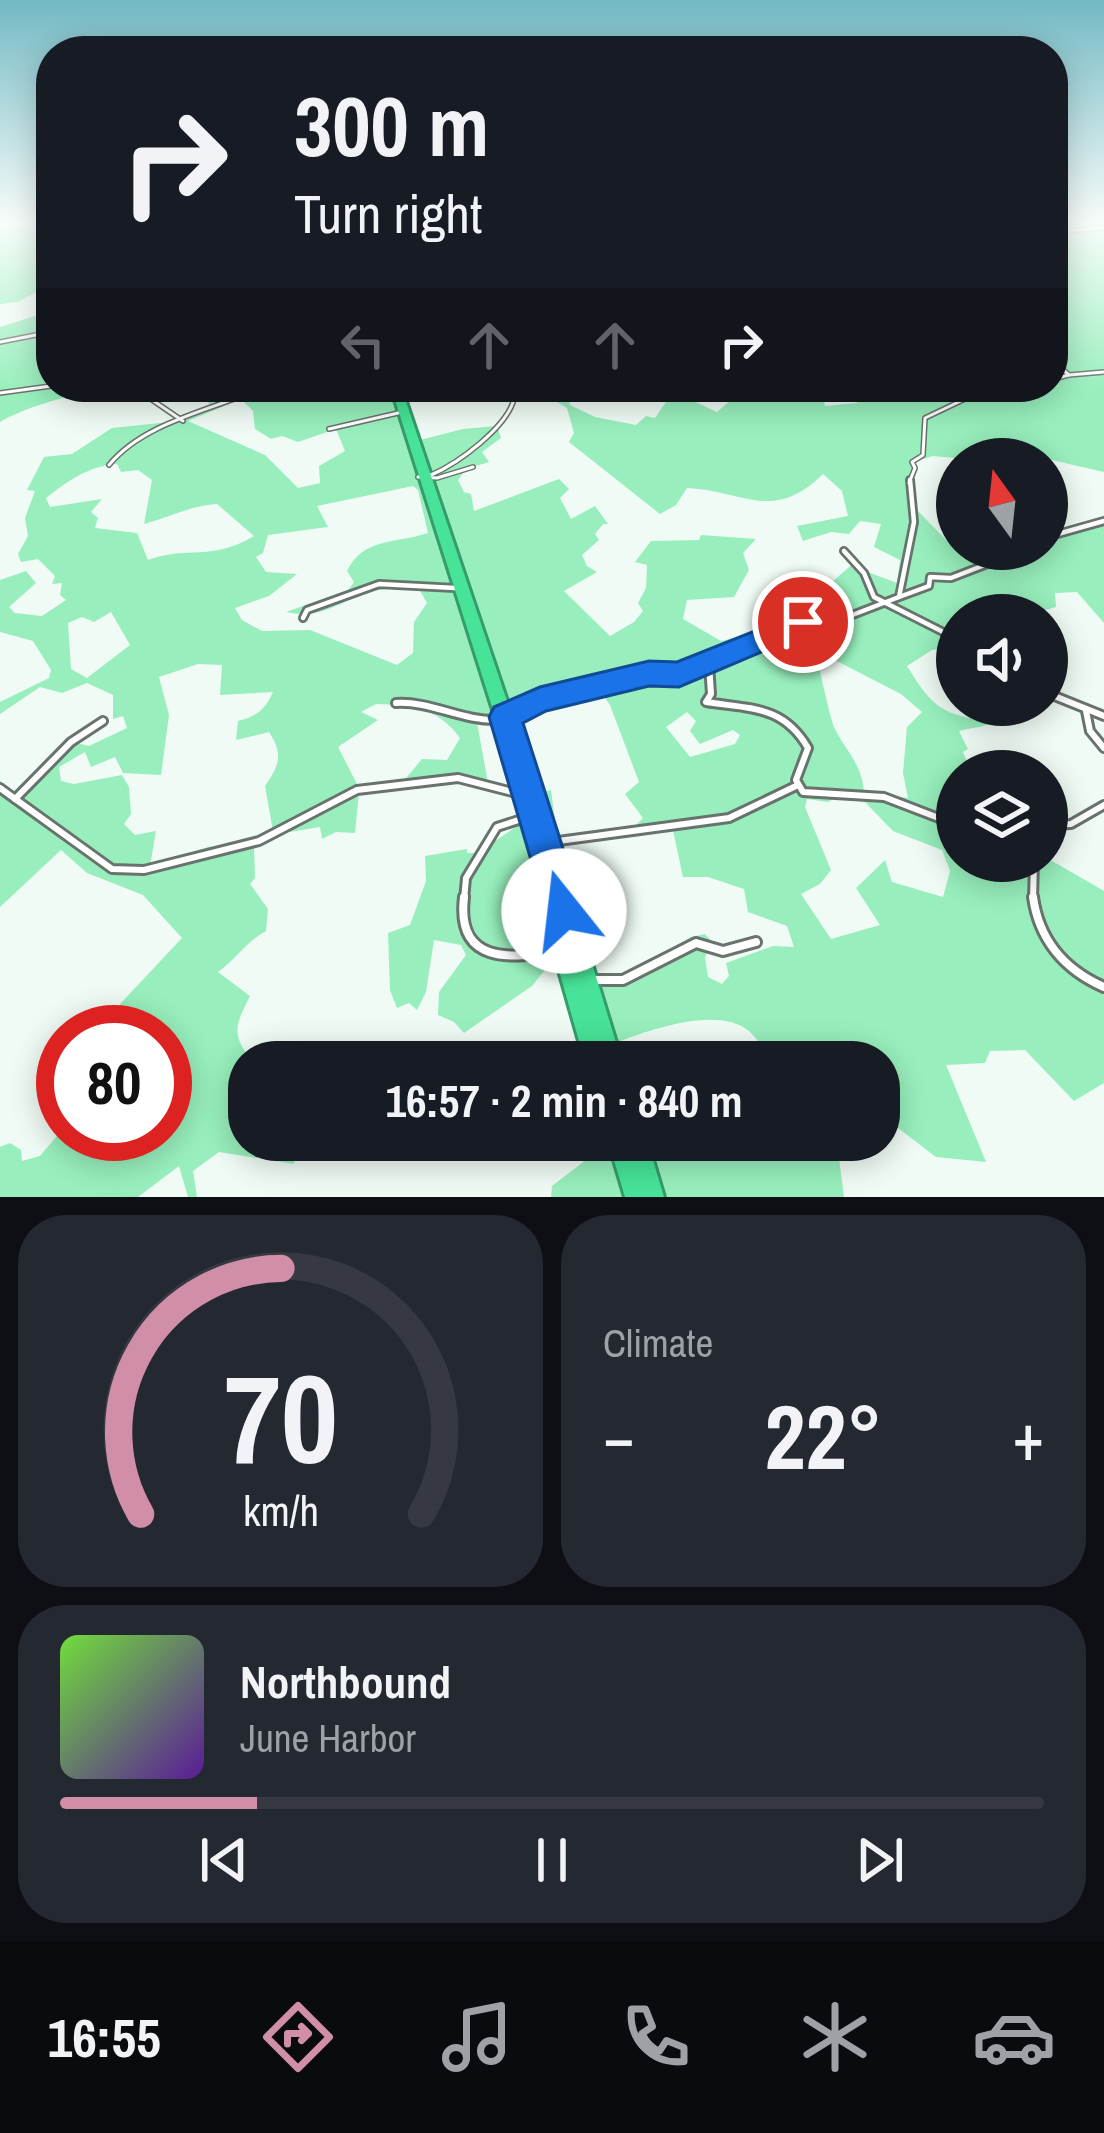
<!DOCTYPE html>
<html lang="en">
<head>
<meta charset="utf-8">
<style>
  body { margin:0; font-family:"Archivo Narrow",sans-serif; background:#242831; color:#f1f3f6; height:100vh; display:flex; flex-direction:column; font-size:45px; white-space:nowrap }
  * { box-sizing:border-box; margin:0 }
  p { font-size:39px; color:#9ea1a6 }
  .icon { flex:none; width:66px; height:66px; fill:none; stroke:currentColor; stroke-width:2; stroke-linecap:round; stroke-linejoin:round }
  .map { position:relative; height:1197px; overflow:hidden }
  .drawer { display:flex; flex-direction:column; gap:18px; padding:18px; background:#0d0f14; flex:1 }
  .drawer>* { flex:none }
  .banner { position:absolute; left:36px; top:36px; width:1032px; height:366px; border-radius:48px; box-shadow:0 6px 30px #0003; background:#171b24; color:#f1f3f6; overflow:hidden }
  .needle { width:78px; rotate:345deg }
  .buttons { position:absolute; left:936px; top:438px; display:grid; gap:24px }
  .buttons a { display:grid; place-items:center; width:132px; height:132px; border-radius:50%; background:#171b24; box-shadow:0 6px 30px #0003; font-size:60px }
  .speed { position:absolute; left:36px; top:1005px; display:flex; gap:24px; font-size:60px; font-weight:700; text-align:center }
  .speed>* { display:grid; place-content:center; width:156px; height:156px; border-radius:50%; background:#171b24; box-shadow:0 6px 30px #0003; line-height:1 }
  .speed .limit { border:18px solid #d22; background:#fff; color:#111 }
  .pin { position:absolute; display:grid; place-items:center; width:102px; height:102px; color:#fff; margin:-51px; border:6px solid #fff; border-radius:50%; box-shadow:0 3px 12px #0007 }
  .me { position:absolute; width:132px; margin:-66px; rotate:344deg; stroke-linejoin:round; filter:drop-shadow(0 0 9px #0008) }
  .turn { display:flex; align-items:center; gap:42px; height:252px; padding:0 60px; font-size:54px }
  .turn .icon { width:156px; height:156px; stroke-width:2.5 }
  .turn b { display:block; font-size:84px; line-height:102px }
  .lanes { display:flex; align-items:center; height:114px; padding:0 60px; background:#0003; justify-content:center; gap:60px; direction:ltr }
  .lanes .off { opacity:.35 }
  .big { font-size:90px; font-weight:700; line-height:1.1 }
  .drawer .card { flex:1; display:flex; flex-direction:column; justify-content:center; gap:18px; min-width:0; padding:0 42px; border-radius:48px; background:#242831 }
  .drawer .dial { align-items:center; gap:0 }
  .dial svg { height:312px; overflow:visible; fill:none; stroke:#363941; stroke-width:7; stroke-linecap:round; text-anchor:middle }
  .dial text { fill:#f1f3f6; stroke:none }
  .song { display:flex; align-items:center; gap:36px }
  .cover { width:144px; height:144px; border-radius:18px; background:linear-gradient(135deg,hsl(100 70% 55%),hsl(270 70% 35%)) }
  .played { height:12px; border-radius:6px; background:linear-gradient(90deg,#d08ea8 20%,#363941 20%) }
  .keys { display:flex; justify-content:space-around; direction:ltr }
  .heat { display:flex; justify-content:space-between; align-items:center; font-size:66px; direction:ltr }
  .drawer .tiles { flex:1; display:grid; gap:18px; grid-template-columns:1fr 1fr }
  .card:last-child { grid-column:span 2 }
  .trip { position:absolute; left:228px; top:1041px; width:672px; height:120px; border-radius:48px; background:#171b24; box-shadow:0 6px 30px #0003; font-weight:700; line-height:120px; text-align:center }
  .tab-bar { display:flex; height:192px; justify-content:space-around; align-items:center; background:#090b0e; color:#9ea1a6 }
  .tab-bar .icon { width:84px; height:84px }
  .tab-bar .active { color:#d08ea8 }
  .tab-bar b { font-size:54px; color:#f1f3f6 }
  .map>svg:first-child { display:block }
</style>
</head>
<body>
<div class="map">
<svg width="1104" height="1197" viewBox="0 0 1104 1197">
  <rect width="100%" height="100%" fill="#effbf4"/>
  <g fill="#98efbd" fill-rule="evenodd">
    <path d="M0 225H51V292L43 288 18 302 0 304Z"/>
    <path d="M1053 225H1104V472L991 446 966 459 933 456 914 462 918 469 909 494 918 511 948 542H957V549H1047V522L1062 528 1104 516V623L1077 592 1055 593 1056 607C1021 618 1011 616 977 600L953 622 957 648 932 650 907 666C926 696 935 713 976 719L980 712 977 705H1006C1001 728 976 726 959 731L968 749 963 752 971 771H957V861L1047 858 1104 891V1083L1074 1101 1025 1050 990 1051 985 1063 946 1065 986 1162 936 1157 898 1128 879 1129V1062H773C765 1052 758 1039 749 1031 717 1004 643 1032 610 1045L561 958 553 960 532 986 464 1033 454 1022 438 1015 439 992 466 955 461 945 434 940 426 992 417 1010 409 1003 397 1008 390 990 388 933 410 925 426 881 425 856 467 849V853H477L519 825 515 800 551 790 557 836 632 829 643 818 625 794 639 782 610 705 599 689C576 693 544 708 524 710 508 712 493 711 476 717L488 783 483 790 452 781 359 792 355 833 336 832 322 839 320 827 283 833 254 847 255 878 250 884 268 909 266 931C246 942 236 959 218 972L250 996C238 1021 230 1032 248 1055L244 1094 249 1100V1140H297L294 1164 219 1152 193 1171 197 1197H188L179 1166 138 1197H0V1147L10 1143 21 1150 22 1161 40 1156 63 1129V1134H165V1032H128L120 1004 182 938 143 895 87 873 61 850 0 907V780L5 791 16 796 68 741 89 746 127 728 123 716 113 719V695L87 683 62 693 40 687 0 714V702L49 678 51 670 33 641 0 632V580L26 571 36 583 9 607 15 613 42 616 66 600 60 595 62 583 52 584 55 576 38 559 21 562 18 554 28 536 25 518 35 491 27 490 44 457 72 454 112 428 179 421C164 414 154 402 140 394 112 378 21 408 0 422V327L51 311V387L141 389 167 412 185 420 210 407 205 393 213 387H399L420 440 463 429 497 426 501 438 482 452 489 462 466 469 458 480 464 492 471 494 474 511 559 479 569 489 560 498 571 519 595 506 608 524H603L595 534 599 540 582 555 587 566 597 572 564 591 610 636 634 622 643 611 638 603 646 588 647 565 635 562 651 541 699 540 701 535 756 539 743 553 749 570 734 597 687 600 683 619 721 641 774 628 786 644 819 652V645L801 627 819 621 806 605 856 561 865 571 897 583 900 560 874 547 881 524 860 521 849 534 831 532 803 541 797 526 848 516 842 491 823 474C773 523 745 491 687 488L676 505 660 514 569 442 574 433 567 408 552 399 569 396 570 405 595 417 636 425 646 416 655 418 666 402 647 391 628 395 608 387H699L674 392 717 412 737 395 727 387H821L825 406 857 403V396L876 390 1053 387ZM241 399 253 411 255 429 271 439 282 436 298 442 336 429 345 451 319 466 320 483 298 488 265 455 188 421ZM117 464 121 472 138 470 152 480 144 524C169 517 193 505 217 504L254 536C210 562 190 545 148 560L137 533 95 528 98 518 91 512 102 499 50 507 46 498C68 481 88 466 117 464ZM413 486 418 490 428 533C395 544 364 537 347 571L354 582 348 590 286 612C327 621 343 596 379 590 392 588 406 589 419 589L427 603 414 622 413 653 397 665 310 630 262 631 242 620 235 608 269 596 297 574 266 572 256 557 263 553 268 535 328 527 317 506ZM111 612 130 645 87 678 71 669 68 623 82 617 94 622ZM827 656 901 694 922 712 907 727 903 773 908 798 864 791C861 762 846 752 834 727 831 720 822 680 819 668L825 667ZM198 664 222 665 220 695 273 692C265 710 257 716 238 721L236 740 269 732C284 755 279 765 265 786L273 831 243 845 208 847 150 866 156 831 135 835 124 824 131 814 129 787 122 775 74 784 61 781 59 767 85 752 91 767 115 757 123 773 161 775 169 715 159 677ZM376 704C410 705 438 707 460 738L447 760 422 759 403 782 358 786 338 747 378 720 361 712ZM687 712 696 721 690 731 700 744 733 730 740 735 735 744 690 757 666 727ZM837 797 865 802 893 831 942 850 950 871 943 897 892 882 885 860 856 888 880 925 831 939 801 894 820 884 831 870 805 807 807 799 828 802ZM672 826 683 877H708L744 889 748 912 787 926 794 947 773 946 726 963 729 976 722 984 708 977 705 958 711 941 705 934 691 937 631 972 596 980 556 847 595 836Z"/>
    <path d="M612 1140 648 1156 746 1140 764 1148 804 1140H841L837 1142 844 1197H551L552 1186Z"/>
  </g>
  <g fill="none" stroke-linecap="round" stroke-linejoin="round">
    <g stroke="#69736d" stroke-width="6">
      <g id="street-far3">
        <path d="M1053 232 1104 228"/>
        <path d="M0 342 51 332"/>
        <path d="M1053 361 1069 375 1053 379"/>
        <path d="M1069 375 1104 372"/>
        <path d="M76 387 139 391 183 421"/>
        <path d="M0 393 51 386"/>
        <path d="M514 399 541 387"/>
        <path d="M329 429 398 413"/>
        <path d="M109 465C145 421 214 410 264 387"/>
        <path d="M431 475C459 463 507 427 514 399L494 387"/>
        <path d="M418 477 437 478 473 467"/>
        <path d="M909 483 915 468 912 462 923 455 925 418 990 387"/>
      </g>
    </g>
    <g stroke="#69736d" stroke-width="10">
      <g id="street-far2">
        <path d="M1047 537 1104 521"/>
        <path d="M844 551 864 573 874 597 957 639"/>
        <path d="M899 597 929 586 930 577 951 578 1026 549"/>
        <path d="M303 618 307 610 379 584 455 588"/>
        <path d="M699 666 804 622 842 619 899 597 914 522 910 480"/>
      </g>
    </g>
    <g stroke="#69736d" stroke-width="12">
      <g id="street-far1">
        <path d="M709 664 711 694 706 702C750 709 783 705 808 748L796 780 803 792 884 797 957 825"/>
        <path d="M1047 693 1104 716"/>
        <path d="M396 703C431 701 462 721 497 720"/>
        <path d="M1086 711 1090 731 1104 748"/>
        <path d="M507 716C549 695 596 684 643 675 669 669 677 676 706 663"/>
        <path d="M0 788 112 869 144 870 259 841 357 790 458 778 520 794"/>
        <path d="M15 799 71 742 103 721"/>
        <path d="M1047 825 1071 824 1104 805"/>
        <path d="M551 842 729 818 796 786"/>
        <path d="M464 900 466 878 497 827 528 817"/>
        <path d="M1033 900 1034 861"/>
      </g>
    </g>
    <g stroke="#69736d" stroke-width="14">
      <g id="street">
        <path d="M464 897C456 964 509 959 558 951"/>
        <path d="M1033 897C1039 940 1065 970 1104 987"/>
        <path d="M597 980H623L696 943 723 951 756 942"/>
      </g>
    </g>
    <g stroke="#369c6b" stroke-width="6">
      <g id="highway">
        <path d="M391 387H401L555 843 622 1062H585L552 946 555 938 562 936 535 843Z"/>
        <path d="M608 1140H647L664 1197H625Z"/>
      </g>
    </g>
    <use href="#street-far3" stroke="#fff" stroke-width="3"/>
    <use href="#street-far2" stroke="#fff" stroke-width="4.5"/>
    <use href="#street-far1" stroke="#fff" stroke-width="6"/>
    <use href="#street" stroke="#fff" stroke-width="8"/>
    <use href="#highway" fill="#47e398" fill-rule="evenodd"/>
  </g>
  <linearGradient id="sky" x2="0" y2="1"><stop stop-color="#73b9c4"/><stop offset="0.57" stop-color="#f8fdfa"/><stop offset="1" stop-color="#f8fdfa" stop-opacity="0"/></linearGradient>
  <rect width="1104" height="393" fill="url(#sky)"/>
  <path fill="#1a73e8" stroke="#114b97" stroke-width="3" d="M803 612 817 622 813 630 679 687 649 686 546 711 523 723 583 911 578 925 564 930 550 925 489 717 494 707 540 687 649 661 677 662Z"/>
</svg>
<div class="buttons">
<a><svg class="needle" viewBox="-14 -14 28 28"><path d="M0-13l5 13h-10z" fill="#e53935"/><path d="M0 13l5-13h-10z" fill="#9ea1a6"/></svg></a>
<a><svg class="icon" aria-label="sound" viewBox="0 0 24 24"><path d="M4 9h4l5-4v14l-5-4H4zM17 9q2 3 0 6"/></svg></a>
<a><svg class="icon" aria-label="layers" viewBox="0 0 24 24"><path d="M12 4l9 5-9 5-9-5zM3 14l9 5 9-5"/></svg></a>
</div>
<div class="speed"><div class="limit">80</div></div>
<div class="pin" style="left:803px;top:622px;background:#d93025"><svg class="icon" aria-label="arrive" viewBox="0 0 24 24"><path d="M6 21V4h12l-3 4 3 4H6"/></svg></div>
<svg class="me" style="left:564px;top:911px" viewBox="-20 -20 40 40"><circle r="19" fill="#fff"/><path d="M0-13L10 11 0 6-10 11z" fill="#1a73e8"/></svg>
<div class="trip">16:57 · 2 min · 840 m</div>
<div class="banner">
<div class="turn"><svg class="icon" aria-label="right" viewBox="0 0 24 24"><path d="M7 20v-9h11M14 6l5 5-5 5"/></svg><div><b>300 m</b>Turn right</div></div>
<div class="lanes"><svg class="icon off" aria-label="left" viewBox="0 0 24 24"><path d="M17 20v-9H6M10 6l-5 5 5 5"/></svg><svg class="icon off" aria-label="ahead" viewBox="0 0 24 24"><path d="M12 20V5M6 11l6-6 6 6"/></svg><svg class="icon off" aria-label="ahead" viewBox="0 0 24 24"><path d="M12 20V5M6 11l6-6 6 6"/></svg><svg class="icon" aria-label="right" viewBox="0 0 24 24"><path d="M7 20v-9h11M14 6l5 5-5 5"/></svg></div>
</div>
</div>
<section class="drawer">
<div class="tiles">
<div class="card dial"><svg viewBox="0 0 100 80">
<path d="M14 69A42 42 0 1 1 86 69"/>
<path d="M14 69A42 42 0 0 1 50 6" stroke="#d08ea8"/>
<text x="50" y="56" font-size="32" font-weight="700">70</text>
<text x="50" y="72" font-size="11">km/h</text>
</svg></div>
<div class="card"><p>Climate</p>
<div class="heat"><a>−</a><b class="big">22°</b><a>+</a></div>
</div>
<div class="card">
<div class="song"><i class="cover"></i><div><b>Northbound</b><p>June Harbor</p></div></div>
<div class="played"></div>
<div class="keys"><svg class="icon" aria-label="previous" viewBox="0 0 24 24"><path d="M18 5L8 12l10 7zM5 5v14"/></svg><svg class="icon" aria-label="pause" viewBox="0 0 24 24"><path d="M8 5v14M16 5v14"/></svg><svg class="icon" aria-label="next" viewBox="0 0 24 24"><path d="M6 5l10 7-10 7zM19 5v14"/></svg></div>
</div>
</div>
</section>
<nav class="tab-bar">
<b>16:55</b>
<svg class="icon active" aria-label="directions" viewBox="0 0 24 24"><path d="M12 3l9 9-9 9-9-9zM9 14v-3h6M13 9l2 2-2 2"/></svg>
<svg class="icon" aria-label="music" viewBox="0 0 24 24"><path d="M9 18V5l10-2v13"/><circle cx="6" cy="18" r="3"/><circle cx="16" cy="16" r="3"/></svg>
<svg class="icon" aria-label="phone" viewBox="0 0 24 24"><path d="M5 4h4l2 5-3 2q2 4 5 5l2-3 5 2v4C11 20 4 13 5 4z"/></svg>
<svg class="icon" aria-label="climate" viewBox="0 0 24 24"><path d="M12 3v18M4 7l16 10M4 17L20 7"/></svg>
<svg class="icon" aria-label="car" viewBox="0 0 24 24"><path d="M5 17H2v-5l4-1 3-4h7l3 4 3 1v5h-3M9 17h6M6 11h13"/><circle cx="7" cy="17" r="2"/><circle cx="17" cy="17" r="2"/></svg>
</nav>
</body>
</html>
